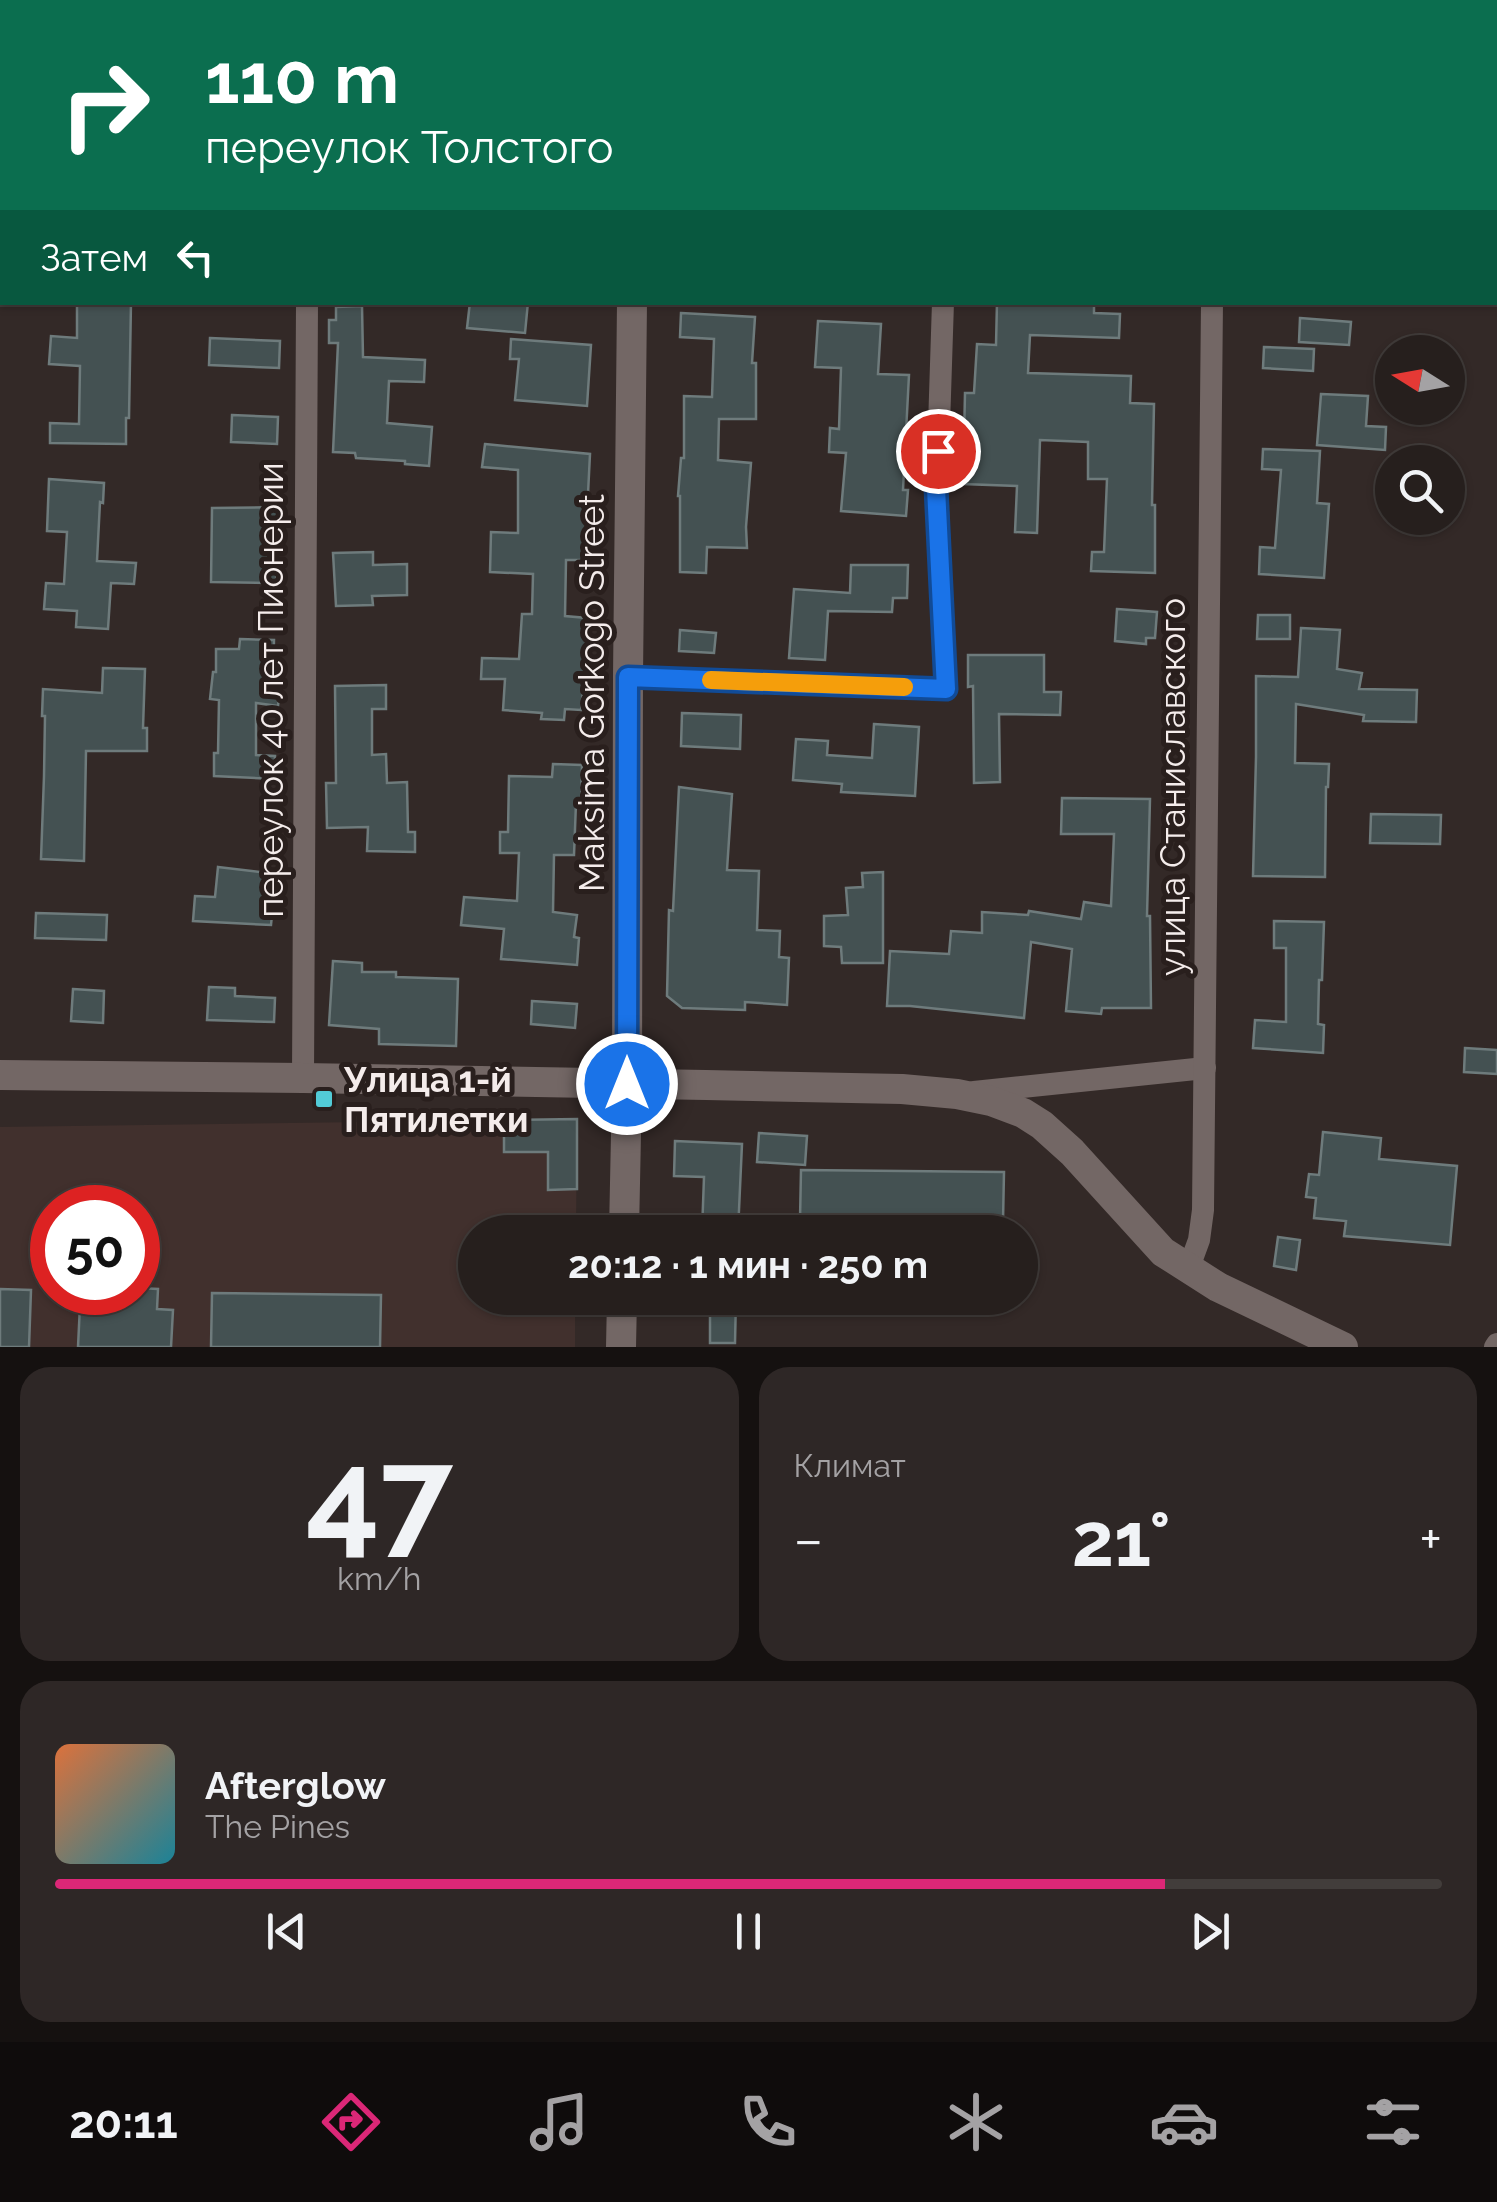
<!DOCTYPE html>
<html lang="ru">
<head>
<meta charset="utf-8">
<style>
  body { margin:0; font-family:Raleway,sans-serif; background:#2e2726; color:#f1f3f6; height:100vh; display:flex; flex-direction:column; font-size:38px; white-space:nowrap }
  * { box-sizing:border-box; margin:0 }
  p { font-size:32px; color:#a4a2a4 }
  .icon { flex:none; width:55px; height:55px; fill:none; stroke:currentColor; stroke-width:2; stroke-linecap:round; stroke-linejoin:round }
  .map { position:relative; height:1347px; overflow:hidden }
  .side { display:flex; flex-direction:column; gap:20px; padding:20px; background:#151110; flex:1 }
  .side>* { flex:none }
  .hud { position:absolute; left:0px; top:0px; width:1498px; height:305px; box-shadow:0 2px 8px #0004,0 0 0 2px #423d3b; background:#0b6e4f; color:#fff; overflow:hidden }
  .needle { width:65px; rotate:281deg }
  .buttons { position:absolute; left:1375px; top:335px; display:grid; gap:20px }
  .buttons a { display:grid; place-items:center; width:90px; height:90px; border-radius:50%; background:#261f1d; box-shadow:0 2px 8px #0004,0 0 0 2px #423d3b; font-size:50px }
  .speed { position:absolute; left:30px; top:1185px; display:flex; gap:20px; font-size:50px; font-weight:700; text-align:center }
  .speed>* { display:grid; place-content:center; width:130px; height:130px; border-radius:50%; background:#261f1d; box-shadow:0 2px 8px #0004,0 0 0 2px #423d3b; line-height:1 }
  .speed .limit { border:15px solid #d22; background:#fff; color:#111 }
  .pin { position:absolute; display:grid; place-items:center; width:85px; height:85px; color:#fff; margin:-42px; border:5px solid #fff; border-radius:50%; box-shadow:0 2px 10px #0007 }
  .me { position:absolute; width:110px; margin:-55px; rotate:0deg; stroke-linejoin:round; filter:drop-shadow(0 0 8px #0008) }
  .turn { display:flex; align-items:center; gap:35px; height:210px; padding:0 40px; font-size:45px }
  .turn .icon { width:130px; height:130px; stroke-width:2.5 }
  .turn b { display:block; font-size:70px; line-height:85px }
  .then { display:flex; align-items:center; height:95px; padding:0 40px; background:#0003; gap:20px; font-size:38px }
  .big { font-size:75px; font-weight:700; line-height:1.1 }
  .side .widget { flex:1; display:flex; flex-direction:column; justify-content:center; gap:15px; min-width:0; padding:0 35px; border-radius:30px; background:#2e2726 }
  .side .dial { align-items:center; gap:0 }
  .dial b { font-size:130px; line-height:1 }
  .song { display:flex; align-items:center; gap:30px }
  .cover { width:120px; height:120px; border-radius:15px; background:linear-gradient(135deg,hsl(20 70% 55%),hsl(190 70% 35%)) }
  .played { height:10px; border-radius:5px; background:linear-gradient(90deg,#db2777 80%,#423d3b 80%) }
  .keys { display:flex; justify-content:space-around; direction:ltr }
  .heat { display:flex; justify-content:space-between; align-items:center; font-size:55px; direction:ltr }
  .side .tiles { flex:1; display:grid; gap:20px; grid-template-columns:1fr 1fr }
  .widget:last-child { grid-column:span 2 }
  .trip { position:absolute; left:458px; top:1215px; width:580px; height:100px; border-radius:50px; background:#261f1d; box-shadow:0 2px 8px #0004,0 0 0 2px #423d3b; font-weight:700; line-height:100px; text-align:center }
  .menu { display:flex; height:160px; justify-content:space-around; align-items:center; background:#0f0c0c; color:#a4a2a4 }
  .menu .icon { width:70px; height:70px }
  .menu .current { color:#db2777 }
  .menu b { font-size:45px; color:#f1f3f6 }
  .map>svg:first-child { display:block }
</style>
</head>
<body>
<div class="map">
<svg width="1497" height="1347" viewBox="0 0 1497 1347">
  <rect width="100%" height="100%" fill="#332927"/>
  <path fill="#41302d" fill-rule="evenodd" d="M577 1119 576 1232H475V1298H575V1347H0V1127ZM52 1208H138V1292H52Z"/>
  <g fill="#445152" stroke="#6e7b7c" stroke-width="2.5">
    <path d="M77 302H131L129 418H126V444L50 443V423L79 424 80 366 49 364 51 336 77 338Z"/>
    <path d="M470 302H528L525 333 467 328Z"/>
    <path d="M997 302H1094V313L1120 314 1119 338 1030 335 1028 373 1131 376 1130 403 1154 404 1152 505H1155V573L1091 571 1092 552H1104L1107 479H1088V442L1040 440 1037 533 1015 532 1017 486 963 484 965 393H974L977 344 996 345Z"/>
    <path d="M362 306 363 357 425 360 424 382 389 381 387 423 432 427 429 466 405 464V461L356 458 355 453 333 452 338 343H329V320H336V307Z"/>
    <path d="M681 313 755 317 752 363H756V419H719L718 460 751 463 746 527 747 548 707 547 706 573 680 572V496H678L681 458H684V396L712 397 714 339 680 337Z"/>
    <path d="M1300 318 1351 322 1349 345 1299 342Z"/>
    <path d="M818 321 881 324 878 374 909 375 903 490H908L906 516 841 511 846 453 829 452 830 428 839 429 841 368 815 367Z"/>
    <path d="M210 338 280 341 279 368 209 365Z"/>
    <path d="M511 339 591 345 587 406 515 400 519 359H510Z"/>
    <path d="M1264 347 1314 349 1313 371 1263 368Z"/>
    <path d="M1321 394 1368 396 1366 426 1386 427 1385 450 1317 445Z"/>
    <path d="M232 415 278 417 277 444 231 442Z"/>
    <path d="M485 444 590 454 586 534H589L588 560H566L565 616 587 618 585 660H590V681H584L581 710 565 709 564 720 541 719 542 713 503 710 505 679H481L482 658 519 659 522 614H532L533 574 490 572 491 532 518 533V470L482 467Z"/>
    <path d="M1263 449 1320 451 1317 503 1329 504 1324 578 1259 574 1260 547 1275 548 1281 470 1262 469Z"/>
    <path d="M49 479 104 483 103 503 100 502 97 561 136 563 134 584 111 583 108 629 76 627 77 611 44 609 46 583 64 584 67 532 47 531Z"/>
    <path d="M283 507V537H277L276 583 211 582 212 508Z"/>
    <path d="M373 552V565L407 564V595L372 596 373 605 336 606 333 553Z"/>
    <path d="M851 565H908L907 598H893L892 612 828 611 825 660 789 658 794 589 850 593Z"/>
    <path d="M1117 609 1157 612 1155 638H1146V644L1115 641Z"/>
    <path d="M1258 615H1290V639H1257Z"/>
    <path d="M1301 628 1340 630 1337 669 1362 673 1359 689 1417 690 1416 722 1363 721 1364 715 1296 704 1295 763 1329 764 1328 787H1326L1325 877 1253 876 1256 757V676L1298 677Z"/>
    <path d="M680 630 716 633 714 653 679 651Z"/>
    <path d="M240 639 274 640 273 678 281 679 278 706 256 703V755L275 756 274 779 214 776V753H218L219 700 210 699 213 672H216V649H239Z"/>
    <path d="M968 655H1044V692H1061L1060 715 999 714 1000 782 974 783 973 686 968 687Z"/>
    <path d="M103 668 145 669 143 728H147V751H86L84 861 41 859 44 776 45 716H42L43 689 102 693Z"/>
    <path d="M386 685V709H372V755L386 754 387 783 407 782 408 832H415V852L367 851 368 827 327 828 326 783H336L335 686Z"/>
    <path d="M682 713 741 715 740 749 681 746Z"/>
    <path d="M874 724 919 727 915 796 841 792 842 784 793 780 796 739 828 741 827 755 872 758Z"/>
    <path d="M553 764 582 765 581 803H576L574 855H554L553 912 577 915 574 937 579 938 577 965 501 959 504 929 461 925 464 897 517 901 519 853H500V832H508L509 776 552 777Z"/>
    <path d="M679 787 732 794 727 870 759 871 757 930 780 931 779 957 789 958 787 1005 745 1002V1010L682 1008 667 996 669 910 673 911Z"/>
    <path d="M1062 798 1150 799 1147 916H1150L1151 1008H1102L1101 1014 1066 1011 1072 949 1031 942 1024 1018 910 1006H887L890 951 949 954 951 931 982 933V912L1028 915 1029 911 1081 919 1084 902 1111 906 1114 834H1061Z"/>
    <path d="M1371 814 1441 815 1440 844 1370 843Z"/>
    <path d="M218 867 276 874 271 925 193 921 195 896 215 897Z"/>
    <path d="M883 872V963H842L841 947 824 946V916L848 915 846 888 863 887 862 873Z"/>
    <path d="M36 913 107 915 106 940 35 938Z"/>
    <path d="M1274 921 1324 922 1322 980H1319L1318 1024 1324 1025 1323 1053 1253 1048 1255 1020 1286 1022V948H1274Z"/>
    <path d="M333 961 362 963V972H396V977L458 979 456 1046 379 1044V1029L329 1025Z"/>
    <path d="M209 987 235 988V996L275 998 274 1022 207 1020Z"/>
    <path d="M73 989 104 991 103 1023 71 1021Z"/>
    <path d="M532 1001 577 1004 575 1028 531 1024Z"/>
    <path d="M1465 1048 1497 1050V1074L1464 1072Z"/>
    <path d="M577 1119V1189L548 1190V1152H504V1120Z"/>
    <path d="M1323 1132 1381 1138 1379 1159 1457 1166 1450 1245 1344 1236 1346 1221 1314 1218 1316 1198 1306 1197 1309 1174 1319 1175Z"/>
    <path d="M759 1133 807 1136 805 1165 757 1162Z"/>
    <path d="M675 1141 742 1144 738 1232H702L704 1177 674 1176Z"/>
    <path d="M801 1170 1004 1172 1003 1222 800 1220Z"/>
    <path d="M1278 1237 1300 1240 1296 1270 1274 1266Z"/>
    <path d="M138 1288 158 1289 157 1309 173 1310 171 1347H78L80 1305 113 1307 114 1292H138Z"/>
    <path d="M0 1289 31 1290 29 1347H0Z"/>
    <path d="M212 1293 381 1295 380 1347H211Z"/>
    <path d="M710 1298H736L735 1343H710Z"/>
  </g>
  <g fill="none" stroke-linecap="round" stroke-linejoin="round">
    <g stroke="#736765" stroke-width="22">
      <path d="M308 2V0"/>
      <path d="M1218 2V0"/>
      <path d="M628 677 946 689 937 488 943 302"/>
      <path d="M303 1078 307 302"/>
      <path d="M974 1092 1205 1068"/>
      <path d="M1188 1270 1199 1240 1203 1210 1212 302"/>
      <path d="M1495 1347 1497 1344"/>
    </g>
    <g stroke="#736765" stroke-width="30">
      <path d="M3 2V0"/>
      <path d="M637 2V0"/>
      <path d="M0 166 2 29"/>
      <path d="M0 1075 303 1078 706 1085 902 1089 957 1094 991 1101 1023 1113 1042 1125 1072 1152 1163 1252 1218 1287 1343 1347"/>
      <path d="M624 1232 627 1085 628 677 632 302"/>
      <path d="M621 1347 622 1298"/>
    </g>
  </g>
  <g fill="none" stroke-linecap="round" stroke-linejoin="round">
    <g stroke="#114b97" stroke-width="25">
      <path id="route" d="M627 1084 628 677 946 689 936 488 938 451"/>
    </g>
    <use href="#route" stroke="#1a73e8" stroke-width="18"/>
    <path stroke="#f59e0b" stroke-width="18" d="M711 680 904 687"/>
  </g>
  <rect fill="#52cbd7" stroke="#291f1d" stroke-width="4" x="314" y="1089" width="20" height="20" rx="5"/>
  <g text-anchor="middle" dominant-baseline="central" stroke-width="10" stroke-linejoin="round" paint-order="stroke">
    <g font-size="35" fill="#f4eceb" stroke="#291f1d">
      <text transform="translate(270 690) rotate(-90)">переулок 40 лет Пионерии</text>
      <text transform="translate(591 693) rotate(-90)">Maksima Gorkogo Street</text>
      <text transform="translate(1172 787) rotate(-90)">улица Станиславского</text>
    </g>
    <g font-size="35" font-weight="bold" fill="#f4eceb" stroke="#291f1d" text-anchor="start">
      <text x="344" y="1079">Улица 1-й<tspan x="344" dy="40">Пятилетки</tspan></text>
    </g>
  </g>
</svg>
<div class="buttons">
<a><svg class="needle" viewBox="-14 -14 28 28"><path d="M0-13l5 13h-10z" fill="#e53935"/><path d="M0 13l5-13h-10z" fill="#a4a2a4"/></svg></a>
<a><svg class="icon" aria-label="search" viewBox="0 0 24 24"><circle cx="10" cy="10" r="6"/><path d="M15 15l6 6"/></svg></a>
</div>
<div class="speed"><div class="limit">50</div></div>
<div class="pin" style="left:938px;top:451px;background:#d93025"><svg class="icon" aria-label="arrive" viewBox="0 0 24 24"><path d="M6 21V4h12l-3 4 3 4H6"/></svg></div>
<svg class="me" style="left:627px;top:1084px" viewBox="-20 -20 40 40"><circle r="17" fill="#1a73e8" stroke="#fff" stroke-width="3"/><path d="M0-11L8 9 0 5-8 9z" fill="#fff"/></svg>
<div class="trip">20:12 · 1 мин · 250 m</div>
<div class="hud">
<div class="turn"><svg class="icon" aria-label="right" viewBox="0 0 24 24"><path d="M7 20v-9h11M14 6l5 5-5 5"/></svg><div><b>110 m</b>переулок Толстого</div></div>
<div class="then">Затем<svg class="icon" aria-label="left" viewBox="0 0 24 24"><path d="M17 20v-9H6M10 6l-5 5 5 5"/></svg></div>
</div>
</div>
<section class="side">
<div class="tiles">
<div class="widget dial"><b>47</b><p>km/h</p></div>
<div class="widget"><p>Климат</p>
<div class="heat"><a>−</a><b class="big">21°</b><a>+</a></div>
</div>
<div class="widget">
<div class="song"><i class="cover"></i><div><b>Afterglow</b><p>The Pines</p></div></div>
<div class="played"></div>
<div class="keys"><svg class="icon" aria-label="previous" viewBox="0 0 24 24"><path d="M18 5L8 12l10 7zM5 5v14"/></svg><svg class="icon" aria-label="pause" viewBox="0 0 24 24"><path d="M8 5v14M16 5v14"/></svg><svg class="icon" aria-label="next" viewBox="0 0 24 24"><path d="M6 5l10 7-10 7zM19 5v14"/></svg></div>
</div>
</div>
</section>
<nav class="menu">
<b>20:11</b>
<svg class="icon current" aria-label="directions" viewBox="0 0 24 24"><path d="M12 3l9 9-9 9-9-9zM9 14v-3h6M13 9l2 2-2 2"/></svg>
<svg class="icon" aria-label="music" viewBox="0 0 24 24"><path d="M9 18V5l10-2v13"/><circle cx="6" cy="18" r="3"/><circle cx="16" cy="16" r="3"/></svg>
<svg class="icon" aria-label="phone" viewBox="0 0 24 24"><path d="M5 4h4l2 5-3 2q2 4 5 5l2-3 5 2v4C11 20 4 13 5 4z"/></svg>
<svg class="icon" aria-label="climate" viewBox="0 0 24 24"><path d="M12 3v18M4 7l16 10M4 17L20 7"/></svg>
<svg class="icon" aria-label="car" viewBox="0 0 24 24"><path d="M5 17H2v-5l4-1 3-4h7l3 4 3 1v5h-3M9 17h6M6 11h13"/><circle cx="7" cy="17" r="2"/><circle cx="17" cy="17" r="2"/></svg>
<svg class="icon" aria-label="filters" viewBox="0 0 24 24"><path d="M4 7h16M4 17h16"/><circle cx="9" cy="7" r="2"/><circle cx="15" cy="17" r="2"/></svg>
</nav>
</body>
</html>
